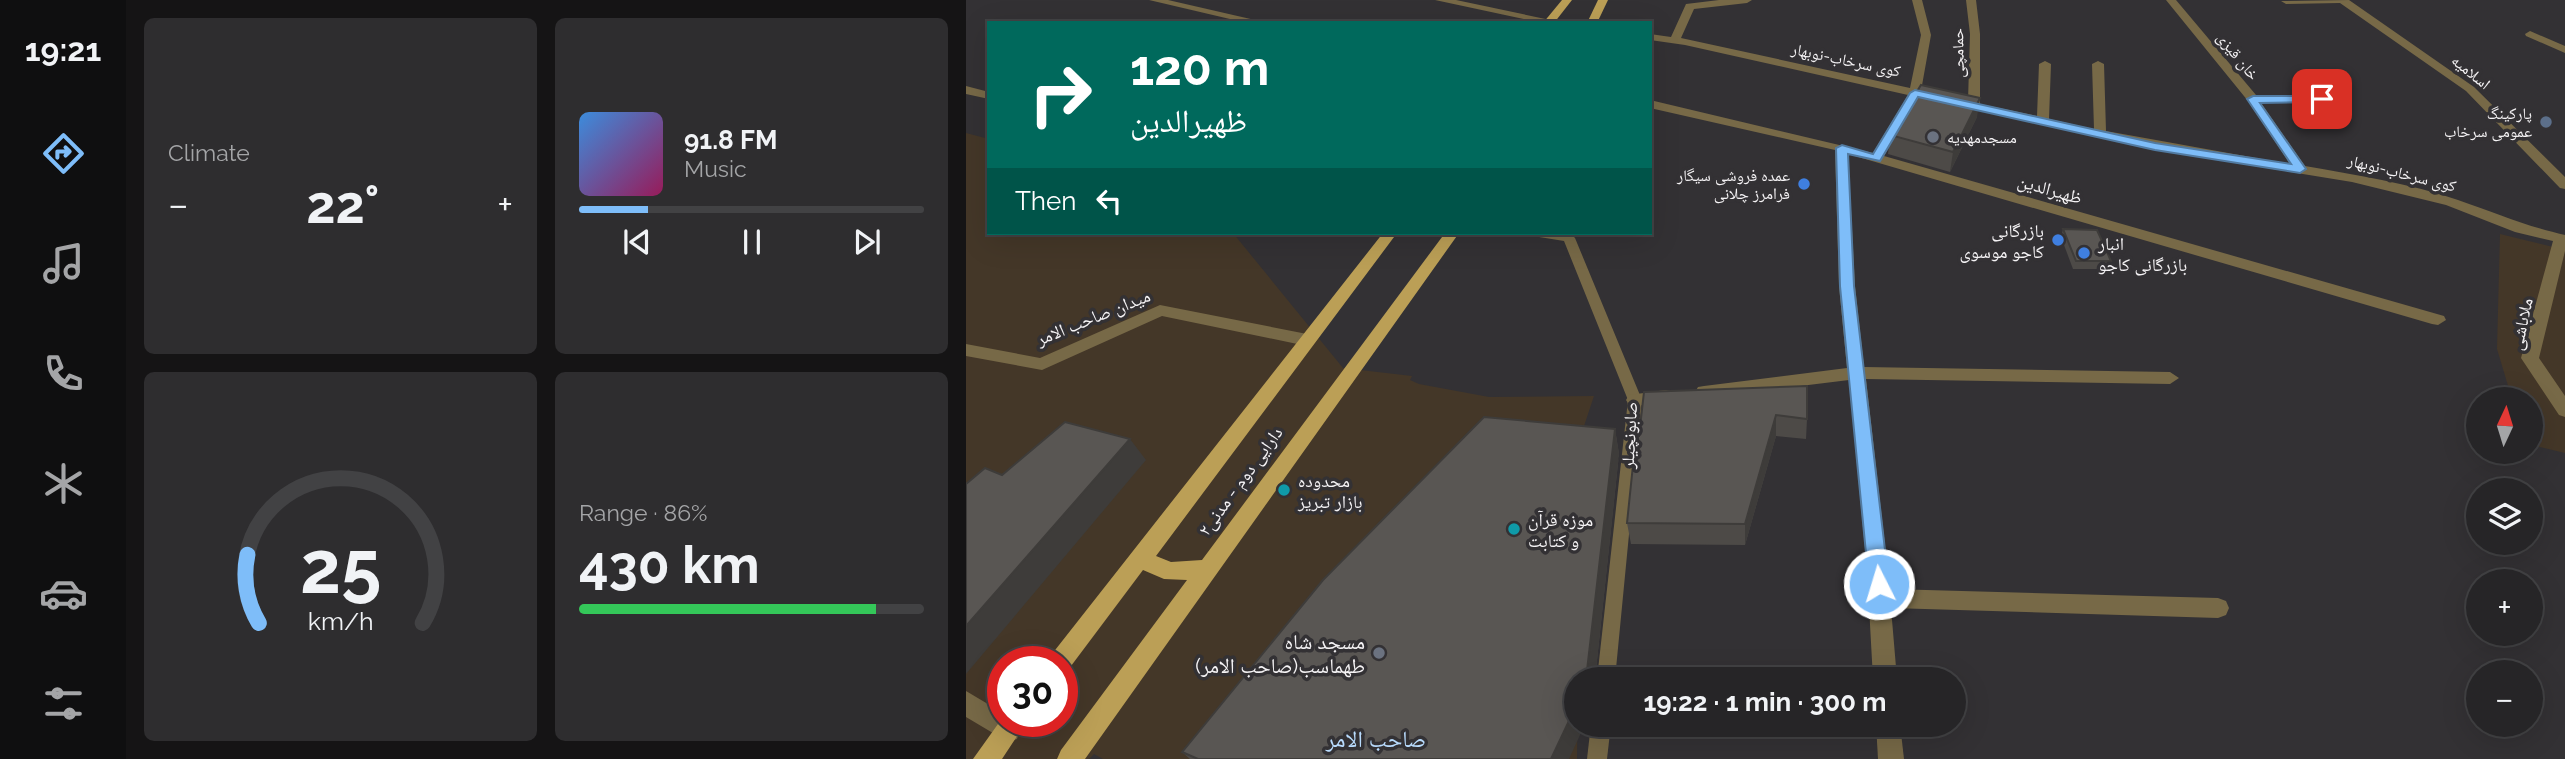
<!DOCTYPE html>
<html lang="en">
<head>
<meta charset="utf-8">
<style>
  body { margin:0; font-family:Raleway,"Noto Naskh Arabic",sans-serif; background:#2e2d2f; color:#f1f3f6; height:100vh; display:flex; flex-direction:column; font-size:26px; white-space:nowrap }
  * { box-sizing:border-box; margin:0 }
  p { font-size:23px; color:#a4a5a7 }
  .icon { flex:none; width:38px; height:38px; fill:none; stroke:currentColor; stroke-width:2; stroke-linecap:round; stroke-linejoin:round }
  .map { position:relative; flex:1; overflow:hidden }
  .drawer { display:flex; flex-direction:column; gap:18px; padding:18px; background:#151415; width:840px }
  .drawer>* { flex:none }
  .guide { position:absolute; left:21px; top:21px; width:665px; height:214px; border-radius:0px; box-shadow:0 7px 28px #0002,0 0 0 2px #424244; background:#00695c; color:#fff; overflow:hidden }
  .needle { width:46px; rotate:4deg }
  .fabs { position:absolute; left:1500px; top:387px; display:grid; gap:14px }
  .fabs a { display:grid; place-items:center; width:77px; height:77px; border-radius:50%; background:#262527; box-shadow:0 7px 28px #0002,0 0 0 2px #424244; font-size:35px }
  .speed { position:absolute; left:21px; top:646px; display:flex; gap:14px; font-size:35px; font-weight:700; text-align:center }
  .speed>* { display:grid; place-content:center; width:91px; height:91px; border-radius:50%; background:#262527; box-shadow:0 7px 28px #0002,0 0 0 2px #424244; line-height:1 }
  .speed .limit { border:10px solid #d22; background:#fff; color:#111 }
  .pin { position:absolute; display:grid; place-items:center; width:60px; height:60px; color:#fff; margin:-30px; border-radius:14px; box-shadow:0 4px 10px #0006 }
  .me { position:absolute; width:77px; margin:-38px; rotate:355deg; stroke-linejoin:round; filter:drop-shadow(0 0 5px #0008) }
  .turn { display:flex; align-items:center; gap:24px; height:147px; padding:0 28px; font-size:32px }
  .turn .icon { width:91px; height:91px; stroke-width:2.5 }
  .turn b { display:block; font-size:49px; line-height:60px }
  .then { display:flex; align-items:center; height:66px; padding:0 28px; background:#0003; gap:14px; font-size:26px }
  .big { font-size:52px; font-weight:700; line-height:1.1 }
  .drawer .card { flex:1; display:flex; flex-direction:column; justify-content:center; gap:10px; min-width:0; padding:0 24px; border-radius:10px; background:#2e2d2f }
  .drawer .dial { align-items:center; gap:0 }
  .dial svg { height:182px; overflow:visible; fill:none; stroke:#424244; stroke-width:7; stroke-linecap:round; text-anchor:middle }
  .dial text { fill:#f1f3f6; stroke:none }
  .song { display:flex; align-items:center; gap:21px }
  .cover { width:84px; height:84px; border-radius:10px; background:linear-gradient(135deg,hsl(210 70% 55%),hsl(330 70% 35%)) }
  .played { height:7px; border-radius:4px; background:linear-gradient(90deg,#7ebdf9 20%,#424244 20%) }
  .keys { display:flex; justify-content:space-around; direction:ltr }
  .heat { display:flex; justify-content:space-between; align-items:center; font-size:38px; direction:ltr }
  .charge { height:10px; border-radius:5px; background:linear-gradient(90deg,#34c759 86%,#424244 0) }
  .drawer .tiles { flex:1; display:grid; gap:18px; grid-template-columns:repeat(2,1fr) }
  .trip { position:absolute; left:598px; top:667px; width:402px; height:70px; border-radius:35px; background:#262527; box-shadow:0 7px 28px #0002,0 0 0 2px #424244; font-weight:700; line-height:70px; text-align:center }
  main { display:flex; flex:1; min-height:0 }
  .tab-bar { display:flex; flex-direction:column; width:126px; justify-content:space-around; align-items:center; background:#0f0f10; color:#a4a5a7 }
  .tab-bar .icon { width:49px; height:49px }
  .tab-bar .active { color:#7ebdf9 }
  .tab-bar b { font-size:32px; color:#f1f3f6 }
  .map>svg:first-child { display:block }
</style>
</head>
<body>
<main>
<nav class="tab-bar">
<b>19:21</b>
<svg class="icon active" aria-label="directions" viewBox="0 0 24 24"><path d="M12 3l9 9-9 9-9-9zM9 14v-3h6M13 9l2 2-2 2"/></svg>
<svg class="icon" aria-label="music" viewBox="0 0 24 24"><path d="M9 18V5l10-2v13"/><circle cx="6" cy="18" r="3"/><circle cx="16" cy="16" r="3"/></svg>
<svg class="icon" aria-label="phone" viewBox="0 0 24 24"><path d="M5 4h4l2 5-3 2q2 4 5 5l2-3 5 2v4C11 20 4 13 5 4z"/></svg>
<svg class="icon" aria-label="climate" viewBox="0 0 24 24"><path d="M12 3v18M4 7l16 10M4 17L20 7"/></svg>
<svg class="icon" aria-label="car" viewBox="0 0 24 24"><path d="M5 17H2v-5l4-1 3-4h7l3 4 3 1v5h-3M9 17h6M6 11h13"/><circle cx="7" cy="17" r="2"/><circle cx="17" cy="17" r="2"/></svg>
<svg class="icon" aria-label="filters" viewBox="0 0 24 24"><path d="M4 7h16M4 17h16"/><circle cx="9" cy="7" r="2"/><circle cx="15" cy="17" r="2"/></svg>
</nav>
<section class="drawer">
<div class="tiles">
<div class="card"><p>Climate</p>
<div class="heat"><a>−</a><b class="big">22°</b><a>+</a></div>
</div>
<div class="card">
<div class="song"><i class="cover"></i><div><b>91.8 FM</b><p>Music</p></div></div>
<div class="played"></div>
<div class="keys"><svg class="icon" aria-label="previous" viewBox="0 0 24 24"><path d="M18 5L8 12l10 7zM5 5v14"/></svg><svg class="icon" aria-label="pause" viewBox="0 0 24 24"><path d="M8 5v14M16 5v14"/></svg><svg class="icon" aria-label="next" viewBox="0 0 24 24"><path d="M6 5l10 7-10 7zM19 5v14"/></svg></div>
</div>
<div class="card dial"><svg viewBox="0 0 100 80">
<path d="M14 69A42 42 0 1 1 86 69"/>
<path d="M14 69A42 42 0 0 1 9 39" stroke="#7ebdf9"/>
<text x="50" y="56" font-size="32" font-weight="700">25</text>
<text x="50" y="72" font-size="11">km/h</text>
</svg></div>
<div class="card"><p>Range · 86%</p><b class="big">430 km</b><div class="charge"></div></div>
</div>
</section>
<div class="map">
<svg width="1599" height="759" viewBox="0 0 1599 759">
  <rect width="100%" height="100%" fill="#333134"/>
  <g fill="#443728" fill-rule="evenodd">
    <path d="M0 133 23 139V233H267L377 368 446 376 444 380 453 384 523 397 628 396 615 435 611 759H137L128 754 123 759H0ZM37 662H96V721H37Z"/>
    <path d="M1534 234 1599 250V453L1565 445 1564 399H1546L1531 349Z"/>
  </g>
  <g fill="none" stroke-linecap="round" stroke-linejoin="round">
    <g fill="#776947" fill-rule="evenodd">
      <path d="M561 233H590L607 236 609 238 676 400 649 679H631L662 400 598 241 567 236Z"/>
      <path d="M625 724H645L641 759H621Z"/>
    </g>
    <g fill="#776947" fill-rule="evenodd">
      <path d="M183 0H202L302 23H281Z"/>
      <path d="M469 0H490L589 21 577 23Z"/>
      <path d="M753 0H786L781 3 728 9 715 38 944 88 955 35 946 0H956L965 35 955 91 1002 101 1004 34 1000 0H1010L1014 34V104L1071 116 1073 64 1079 61 1085 64 1083 119 1128 129 1126 64 1132 61 1138 64 1140 131 1324 164 1282 101 1200 0H1210L1290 95 1383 96 1385 99 1379 103H1295L1339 166C1389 175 1443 183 1492 200 1530 213 1559 226 1599 235V251L1573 358 1599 396V417L1593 415 1555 358 1587 241 1549 232 1480 205 1386 182 1189 150 952 97 918 156 1478 316 1480 320 1472 325 1466 324 882 154 889 286 898 367 1204 372 1213 378 1204 384 900 379 924 589 1252 598 1260 601 1263 608 1260 615 1252 618 925 608 931 679H907L901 570 883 380 738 398 732 397 729 392 732 387 738 386 881 368 873 286 869 150 684 108V100L907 153 942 95 719 45 684 40V34L705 37 720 4Z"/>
      <path d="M1383 0 1508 87 1599 177V189L1594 188 1500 91 1374 3 1320 4 1315 1Z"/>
      <path d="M1564 31 1599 46V53L1560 36 1559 34Z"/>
      <path d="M0 86 23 92V99L0 94Z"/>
      <path d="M194 305 341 334 349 340 341 346 196 316 76 370 0 356V344L74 358Z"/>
      <path d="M700 390 706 391 709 396 706 401 669 406 663 405 660 400 663 395Z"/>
      <path d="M0 691 37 713V721H51L54 730 51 739 42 742 0 717Z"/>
      <path d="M910 724H934L938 759H912Z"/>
    </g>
    <g fill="#bb9f56" fill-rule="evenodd">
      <path d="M596 0H606L588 23H577Z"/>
      <path d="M632 0H642L631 23H621Z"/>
      <path d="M417 233H431L190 556 205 562 236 560 479 233H493L119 759H91L95 750 221 580 198 579 177 570 102 670 96 672V662H83L86 654Z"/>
      <path d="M37 717V721H61L36 759H7Z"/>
    </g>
  </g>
  <g fill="#4d4a47">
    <path d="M1011 117 984 172 922 154 924 135Z"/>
    <path d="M1097 229 1145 261 1142 269H1107L1095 237Z"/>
    <path d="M678 392 841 419 840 439 810 436 779 545 665 544 661 523Z"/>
    <path d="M649 429 653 454 629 679H611L603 759H224L216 752Z"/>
  </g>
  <g fill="#3e3c3a">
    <path d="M1014 98 1011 117 984 172 987 152Z"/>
    <path d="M810 415V436L779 545V524Z"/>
    <path d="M649 429 653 454 629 679H620Z"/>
    <path d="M164 439 180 460 0 674V626Z"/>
    <path d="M611 704V724H619L603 759H585Z"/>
  </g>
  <g fill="#595653" stroke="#3e3c3a" stroke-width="2">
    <path d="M955 85 1014 98 987 152 924 135Z"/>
    <path d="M1097 229 1131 230 1145 261H1110Z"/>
    <path d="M841 386V419L810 415 779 524 661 523 670 436H673L678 392Z"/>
    <path d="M518 417 649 429 620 679H611V704L585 759H232L216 752 357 580Z"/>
    <path d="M99 422 164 439 0 626V484L19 468 36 475Z"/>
  </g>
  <path fill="#7ebdf9" stroke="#527ba2" stroke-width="2" d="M949 90 1189 143 1325 164 1281 99 1287 96H1356L1361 99 1356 102 1294 103 1340 169 1334 173 1189 150 952 97 914 161 882 154 888 286 923 584 920 590 913 593 906 590 903 584 874 286 870 148 876 145 907 154 944 93Z"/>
  <circle fill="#5c6f8a" stroke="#333134" stroke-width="2.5" cx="1580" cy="122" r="7"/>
  <g fill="#6b7280" stroke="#333134" stroke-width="2.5">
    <circle cx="967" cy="137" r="7"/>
    <circle cx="413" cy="653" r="7"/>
  </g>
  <g fill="#3f7fe0" stroke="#333134" stroke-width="2.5">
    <circle cx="838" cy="184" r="7"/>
    <circle cx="1092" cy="240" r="7"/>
    <circle cx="1118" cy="253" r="7"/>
  </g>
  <g fill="#0f9aa8" stroke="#333134" stroke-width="2.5">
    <circle cx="318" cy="490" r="7"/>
    <circle cx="548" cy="529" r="7"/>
  </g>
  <g text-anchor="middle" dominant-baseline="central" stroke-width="7" stroke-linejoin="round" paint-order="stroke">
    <g font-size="16" fill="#f5f3f5" stroke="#333134">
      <text transform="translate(992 53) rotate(-91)">حمامچی</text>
      <text transform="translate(1272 56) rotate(51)">خان قیزی</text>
      <text transform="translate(880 60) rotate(12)">کوی سرخاب-نوبهار</text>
      <text transform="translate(1505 72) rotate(39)">اسلامیه</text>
      <text transform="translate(1436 173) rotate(14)">کوی سرخاب-نوبهار</text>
    </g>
    <g font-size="16" fill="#f5f3f5" stroke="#333134" text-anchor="end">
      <text x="1566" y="113">پارکینگ<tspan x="1566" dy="18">عمومی سرخاب</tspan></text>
      <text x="981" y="137" text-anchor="start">مسجدمهدیه</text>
      <text x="824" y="175">عمده فروشی سیگار<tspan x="824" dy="18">فرامرز چلانی</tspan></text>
    </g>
    <g font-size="18" fill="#f5f3f5" stroke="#333134">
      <text transform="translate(1084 189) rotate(16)">ظهیرالدین</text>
      <text transform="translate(127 317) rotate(-22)">میدان صاحب الامر</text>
      <text transform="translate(1555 324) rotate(-78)">ملاباشی</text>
      <text transform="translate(663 435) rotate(-87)">صابونچیلر</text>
      <text transform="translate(274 481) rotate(-54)">دارایی دوم - مدنی۲</text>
    </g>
    <g font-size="18" fill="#f5f3f5" stroke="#333134" text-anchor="start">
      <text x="1078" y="230" text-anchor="end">بازرگانی<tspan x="1078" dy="21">کاجو موسوی</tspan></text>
      <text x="1132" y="243">انبار<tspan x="1132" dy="21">بازرگانی کاجو</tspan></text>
      <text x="332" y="480">محدوده<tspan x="332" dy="21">بازار تبریز</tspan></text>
      <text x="562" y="519">موزه قرآن<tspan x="562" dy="21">و کتابت</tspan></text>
    </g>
    <g font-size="21" fill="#f5f3f5" stroke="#333134" text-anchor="end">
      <text x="399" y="641">مسجد شاه<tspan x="399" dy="24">طهماسب(صاحب الامر)</tspan></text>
    </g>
    <g font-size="23" fill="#b8dbfd" stroke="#333134">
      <text x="410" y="738">صاحب الامر</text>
    </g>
  </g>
</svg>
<div class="fabs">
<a><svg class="needle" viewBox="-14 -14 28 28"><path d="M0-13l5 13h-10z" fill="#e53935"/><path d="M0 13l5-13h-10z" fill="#a4a5a7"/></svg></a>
<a><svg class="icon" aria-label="layers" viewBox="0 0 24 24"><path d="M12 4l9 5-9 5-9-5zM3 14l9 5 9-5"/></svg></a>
<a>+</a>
<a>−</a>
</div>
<div class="speed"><div class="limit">30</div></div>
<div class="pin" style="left:1356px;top:99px;background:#d93025"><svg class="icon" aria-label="arrive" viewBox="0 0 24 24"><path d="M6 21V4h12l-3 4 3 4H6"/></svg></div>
<svg class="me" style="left:913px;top:584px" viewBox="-20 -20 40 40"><circle r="17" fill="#7ebdf9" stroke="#fff" stroke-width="3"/><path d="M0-11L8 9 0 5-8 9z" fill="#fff"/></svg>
<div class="trip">19:22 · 1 min · 300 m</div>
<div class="guide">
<div class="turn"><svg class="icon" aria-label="right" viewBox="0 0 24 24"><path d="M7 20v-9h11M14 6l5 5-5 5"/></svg><div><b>120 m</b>ظهیرالدین</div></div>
<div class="then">Then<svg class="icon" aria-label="left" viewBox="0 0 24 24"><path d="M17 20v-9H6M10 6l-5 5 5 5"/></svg></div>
</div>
</div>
</main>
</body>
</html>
